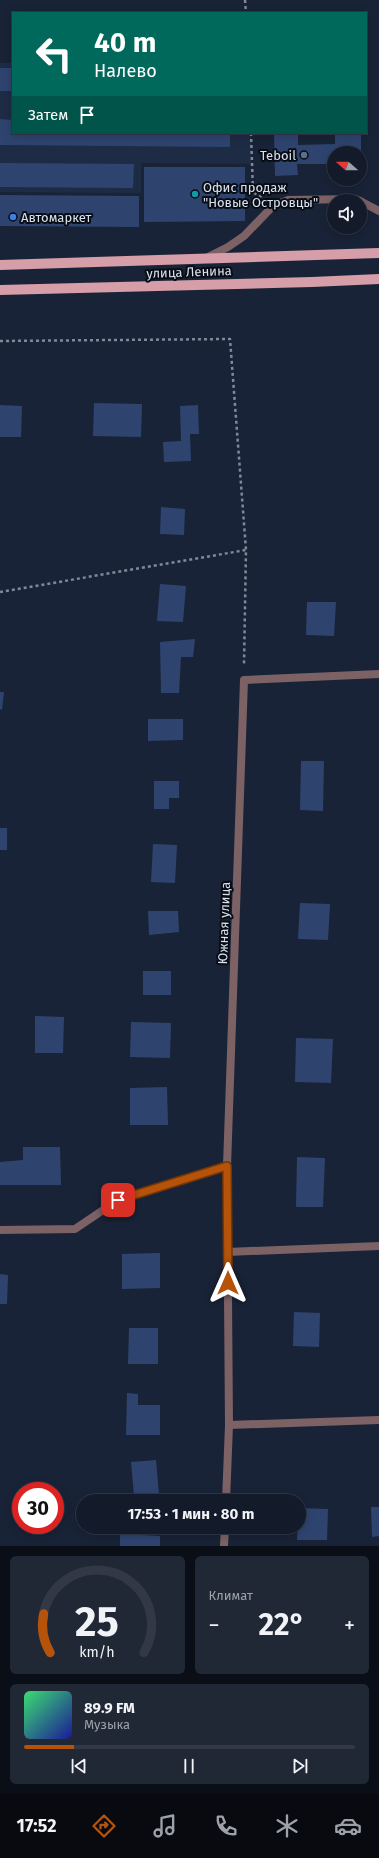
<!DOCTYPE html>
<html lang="ru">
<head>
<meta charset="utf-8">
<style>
  body { margin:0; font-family:"Fira Sans",sans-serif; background:#202735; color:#f1f3f6; height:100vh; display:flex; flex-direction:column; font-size:15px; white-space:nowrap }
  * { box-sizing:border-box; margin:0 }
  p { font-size:13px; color:#9da1a8 }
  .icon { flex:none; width:22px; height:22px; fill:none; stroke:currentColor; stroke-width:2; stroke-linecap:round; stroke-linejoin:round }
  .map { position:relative; height:1546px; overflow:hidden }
  .drawer { display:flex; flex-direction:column; gap:10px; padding:10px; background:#0a0e17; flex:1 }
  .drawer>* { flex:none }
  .hud { position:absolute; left:12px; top:12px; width:355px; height:122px; border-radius:0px; box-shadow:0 2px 10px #0003,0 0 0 1px #323846; background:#00695c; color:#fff; overflow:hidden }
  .needle { width:26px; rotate:290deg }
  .buttons { position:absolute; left:327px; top:146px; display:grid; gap:8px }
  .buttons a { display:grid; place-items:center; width:40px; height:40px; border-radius:50%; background:#131a29; box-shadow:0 2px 10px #0003,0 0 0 1px #323846; font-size:20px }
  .speed { position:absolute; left:12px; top:1482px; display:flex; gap:8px; font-size:20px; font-weight:700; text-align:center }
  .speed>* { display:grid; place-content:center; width:52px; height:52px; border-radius:50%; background:#131a29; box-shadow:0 2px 10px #0003,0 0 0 1px #323846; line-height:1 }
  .speed .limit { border:6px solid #d22; background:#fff; color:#111 }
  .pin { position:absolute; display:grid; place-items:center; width:34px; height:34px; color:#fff; margin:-17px; border-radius:8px; box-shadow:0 2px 6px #0006 }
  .me { position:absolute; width:44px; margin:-22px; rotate:0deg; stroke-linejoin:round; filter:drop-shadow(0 0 3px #0008) }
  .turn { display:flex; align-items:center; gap:14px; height:84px; padding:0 16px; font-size:18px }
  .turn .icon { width:52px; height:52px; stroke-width:2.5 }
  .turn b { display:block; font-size:28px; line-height:34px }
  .then { display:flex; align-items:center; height:38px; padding:0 16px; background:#0003; gap:8px; font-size:15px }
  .big { font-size:30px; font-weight:700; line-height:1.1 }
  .drawer .tile { flex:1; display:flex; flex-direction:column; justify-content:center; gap:6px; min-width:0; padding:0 14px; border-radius:6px; background:#202735 }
  .drawer .dial { align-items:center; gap:0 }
  .dial svg { height:104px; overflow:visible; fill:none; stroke:#323846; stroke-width:7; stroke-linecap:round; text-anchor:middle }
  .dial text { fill:#f1f3f6; stroke:none }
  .song { display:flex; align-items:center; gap:12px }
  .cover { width:48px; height:48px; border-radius:6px; background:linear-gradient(135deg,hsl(140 70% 55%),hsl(240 70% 35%)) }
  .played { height:4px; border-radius:2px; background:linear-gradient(90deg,#b45309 15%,#323846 15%) }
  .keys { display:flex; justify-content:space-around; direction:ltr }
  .heat { display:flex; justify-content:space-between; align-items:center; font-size:22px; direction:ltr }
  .drawer .tiles { flex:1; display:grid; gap:10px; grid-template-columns:1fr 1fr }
  .tile:last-child { grid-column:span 2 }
  .trip { position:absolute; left:76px; top:1494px; width:230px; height:40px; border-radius:20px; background:#131a29; box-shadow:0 2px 10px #0003,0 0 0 1px #323846; font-weight:700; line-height:40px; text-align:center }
  .tabs { display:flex; height:64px; justify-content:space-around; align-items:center; background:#080a10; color:#9da1a8 }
  .tabs .icon { width:28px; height:28px }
  .tabs .active { color:#b45309 }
  .tabs b { font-size:18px; color:#f1f3f6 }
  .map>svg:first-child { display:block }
</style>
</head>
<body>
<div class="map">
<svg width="379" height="1546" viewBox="0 0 379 1546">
  <rect width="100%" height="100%" fill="#192337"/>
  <path fill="#1e2b45" d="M0 63H13V133H251V164L141 163V193L0 192Z"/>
  <g fill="#2e446f">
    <rect x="0" y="68" width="13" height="23"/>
    <path d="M0 119 13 120V133H230V147L0 145Z"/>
    <path d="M274 133H298V145L335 144V133H361V153H334V164H297L298 175 275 176Z"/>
    <path d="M0 163 134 164 133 188 0 187Z"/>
    <path d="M144 167H245V221L144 222Z"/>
    <path d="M0 195 139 196V227L0 226Z"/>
    <path d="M94 403 142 404 141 437 93 436Z"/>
    <path d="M0 405 22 406 21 437H0Z"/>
    <path d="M198 405 199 434H190L191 461 164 462 163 442 181 441 180 406Z"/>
    <path d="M161 507 185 509 184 535 160 534Z"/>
    <path d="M160 584 186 586 183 622 157 621Z"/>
    <path d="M307 602H336L334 636 306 635Z"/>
    <path d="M195 639 193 657H181L179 693H161L160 642Z"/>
    <path d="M0 692H4L2 710 0 709Z"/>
    <path d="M148 719H183V740L148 741Z"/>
    <path d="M301 761H324L323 811 300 810Z"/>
    <path d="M154 781H179V798H169V809H154Z"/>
    <rect x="0" y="828" width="7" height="22"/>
    <path d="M153 844 177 845 175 883 151 882Z"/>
    <path d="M300 903 330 904 328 940 298 939Z"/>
    <path d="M148 911H178L179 932 149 935Z"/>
    <rect x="143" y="971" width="28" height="24"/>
    <path d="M35 1016 64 1017 63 1053H35Z"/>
    <path d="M131 1022 171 1023 170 1058 130 1057Z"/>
    <path d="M296 1038 333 1039 331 1083 295 1082Z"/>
    <path d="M167 1087 168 1125H130V1088Z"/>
    <path d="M23 1147H60L61 1185H0V1162L23 1160Z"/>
    <path d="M297 1157 325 1158 323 1207H296Z"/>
    <path d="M160 1253V1288L122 1289V1254Z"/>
    <path d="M0 1274 8 1275 7 1304H0Z"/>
    <path d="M294 1312 320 1313 319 1347 293 1346Z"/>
    <path d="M129 1328H158V1364H128Z"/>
    <path d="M127 1393 138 1394V1405H160V1435H126Z"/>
    <path d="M156 1460 159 1494 134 1496 131 1462Z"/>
    <path d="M371 1507H379V1536L372 1537Z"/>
    <path d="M299 1508 328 1509 327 1540H297Z"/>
    <path d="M120 1534 160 1536V1546H120Z"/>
  </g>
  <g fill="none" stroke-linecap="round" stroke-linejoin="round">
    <g stroke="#80899a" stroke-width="2.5" stroke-dasharray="3 3" stroke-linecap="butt">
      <path d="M245 0 246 13"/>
      <path d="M251 133 253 192 262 198"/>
      <path d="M0 341 230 339 246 550 244 665"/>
      <path d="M0 592 246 550"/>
    </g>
    <g stroke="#7c6165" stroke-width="8">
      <path d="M360 201 379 211"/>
      <path d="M206 258 228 247 244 236 273 206 288 200 355 199 360 201"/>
      <path d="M227 1252 379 1246"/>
      <path d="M226 1501 229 1425"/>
      <path d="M224 1546 225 1527"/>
    </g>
    <g stroke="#7c6165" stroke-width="8">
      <path d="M227 1166 244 680 379 674"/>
      <path d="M0 1230 75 1229 118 1200 227 1166 229 1425 379 1420"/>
    </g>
    <g stroke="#d59ea8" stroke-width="10">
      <path d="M0 265 379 253"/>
      <path d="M0 290 312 282 379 279"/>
    </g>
  </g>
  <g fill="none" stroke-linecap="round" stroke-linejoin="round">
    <g stroke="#753606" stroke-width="10">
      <path id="route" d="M118 1200 227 1166 228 1283"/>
    </g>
    <use href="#route" stroke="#b45309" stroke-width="7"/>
  </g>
  <circle fill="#5c6f8a" stroke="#080c15" stroke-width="1.5" cx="304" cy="155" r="4"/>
  <circle fill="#0f9aa8" stroke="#080c15" stroke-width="1.5" cx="195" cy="194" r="4"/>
  <circle fill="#3f7fe0" stroke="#080c15" stroke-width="1.5" cx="13" cy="217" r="4"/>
  <g text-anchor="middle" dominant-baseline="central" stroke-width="4" stroke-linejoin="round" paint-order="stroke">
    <g font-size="13" fill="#d9e0ee" stroke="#080c15" text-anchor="start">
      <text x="296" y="155" text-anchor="end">Teboil</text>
      <text x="203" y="187">Офис продаж<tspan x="203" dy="15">"Новые Островцы"</tspan></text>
      <text x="21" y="217">Автомаркет</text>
    </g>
    <g font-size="13" fill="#d9e0ee" stroke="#080c15">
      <text transform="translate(189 272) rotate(-2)">улица Ленина</text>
      <text transform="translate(224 923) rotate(-88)">Южная улица</text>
    </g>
  </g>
</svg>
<div class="buttons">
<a><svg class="needle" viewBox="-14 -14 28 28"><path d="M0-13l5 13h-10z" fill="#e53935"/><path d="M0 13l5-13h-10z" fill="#9da1a8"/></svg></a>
<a><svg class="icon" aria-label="sound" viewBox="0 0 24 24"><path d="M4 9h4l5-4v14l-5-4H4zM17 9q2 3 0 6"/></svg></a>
</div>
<div class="speed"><div class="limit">30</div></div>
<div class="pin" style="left:118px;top:1200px;background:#d93025"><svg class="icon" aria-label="arrive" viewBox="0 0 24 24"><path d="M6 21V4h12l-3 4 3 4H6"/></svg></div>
<svg class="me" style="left:228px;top:1283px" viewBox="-20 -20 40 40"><path d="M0-17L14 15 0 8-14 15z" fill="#b45309" stroke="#fff" stroke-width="4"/></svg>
<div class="trip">17:53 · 1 мин · 80 m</div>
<div class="hud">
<div class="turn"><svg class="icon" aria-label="left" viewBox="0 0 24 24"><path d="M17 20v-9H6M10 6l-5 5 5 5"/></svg><div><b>40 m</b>Налево</div></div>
<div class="then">Затем<svg class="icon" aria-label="arrive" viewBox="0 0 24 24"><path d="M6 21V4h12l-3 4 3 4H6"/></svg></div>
</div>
</div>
<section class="drawer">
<div class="tiles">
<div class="tile dial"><svg viewBox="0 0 100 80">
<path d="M14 69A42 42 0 1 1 86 69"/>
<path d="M14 69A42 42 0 0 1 9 39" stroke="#b45309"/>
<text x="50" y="56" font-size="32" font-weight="700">25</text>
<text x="50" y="72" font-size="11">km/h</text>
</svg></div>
<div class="tile"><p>Климат</p>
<div class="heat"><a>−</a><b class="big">22°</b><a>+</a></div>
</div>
<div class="tile">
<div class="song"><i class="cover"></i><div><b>89.9 FM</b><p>Музыка</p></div></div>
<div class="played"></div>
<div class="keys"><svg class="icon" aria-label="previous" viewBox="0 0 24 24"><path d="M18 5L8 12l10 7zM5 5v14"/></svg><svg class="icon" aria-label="pause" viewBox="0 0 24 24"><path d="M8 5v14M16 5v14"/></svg><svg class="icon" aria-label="next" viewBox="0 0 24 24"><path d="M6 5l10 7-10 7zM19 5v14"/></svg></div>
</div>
</div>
</section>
<nav class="tabs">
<b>17:52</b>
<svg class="icon active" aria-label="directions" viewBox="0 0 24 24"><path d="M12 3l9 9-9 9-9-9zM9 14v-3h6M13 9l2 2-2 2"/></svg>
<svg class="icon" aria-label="music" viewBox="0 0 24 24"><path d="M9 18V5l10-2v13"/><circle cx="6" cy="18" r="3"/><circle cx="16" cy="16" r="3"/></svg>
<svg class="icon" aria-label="phone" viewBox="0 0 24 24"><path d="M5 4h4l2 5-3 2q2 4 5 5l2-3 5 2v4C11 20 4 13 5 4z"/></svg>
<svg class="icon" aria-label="climate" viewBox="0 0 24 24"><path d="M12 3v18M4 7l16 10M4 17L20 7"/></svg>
<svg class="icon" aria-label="car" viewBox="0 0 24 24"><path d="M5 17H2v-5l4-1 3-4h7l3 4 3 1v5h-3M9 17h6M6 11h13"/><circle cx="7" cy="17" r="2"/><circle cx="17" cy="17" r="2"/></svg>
</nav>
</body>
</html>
